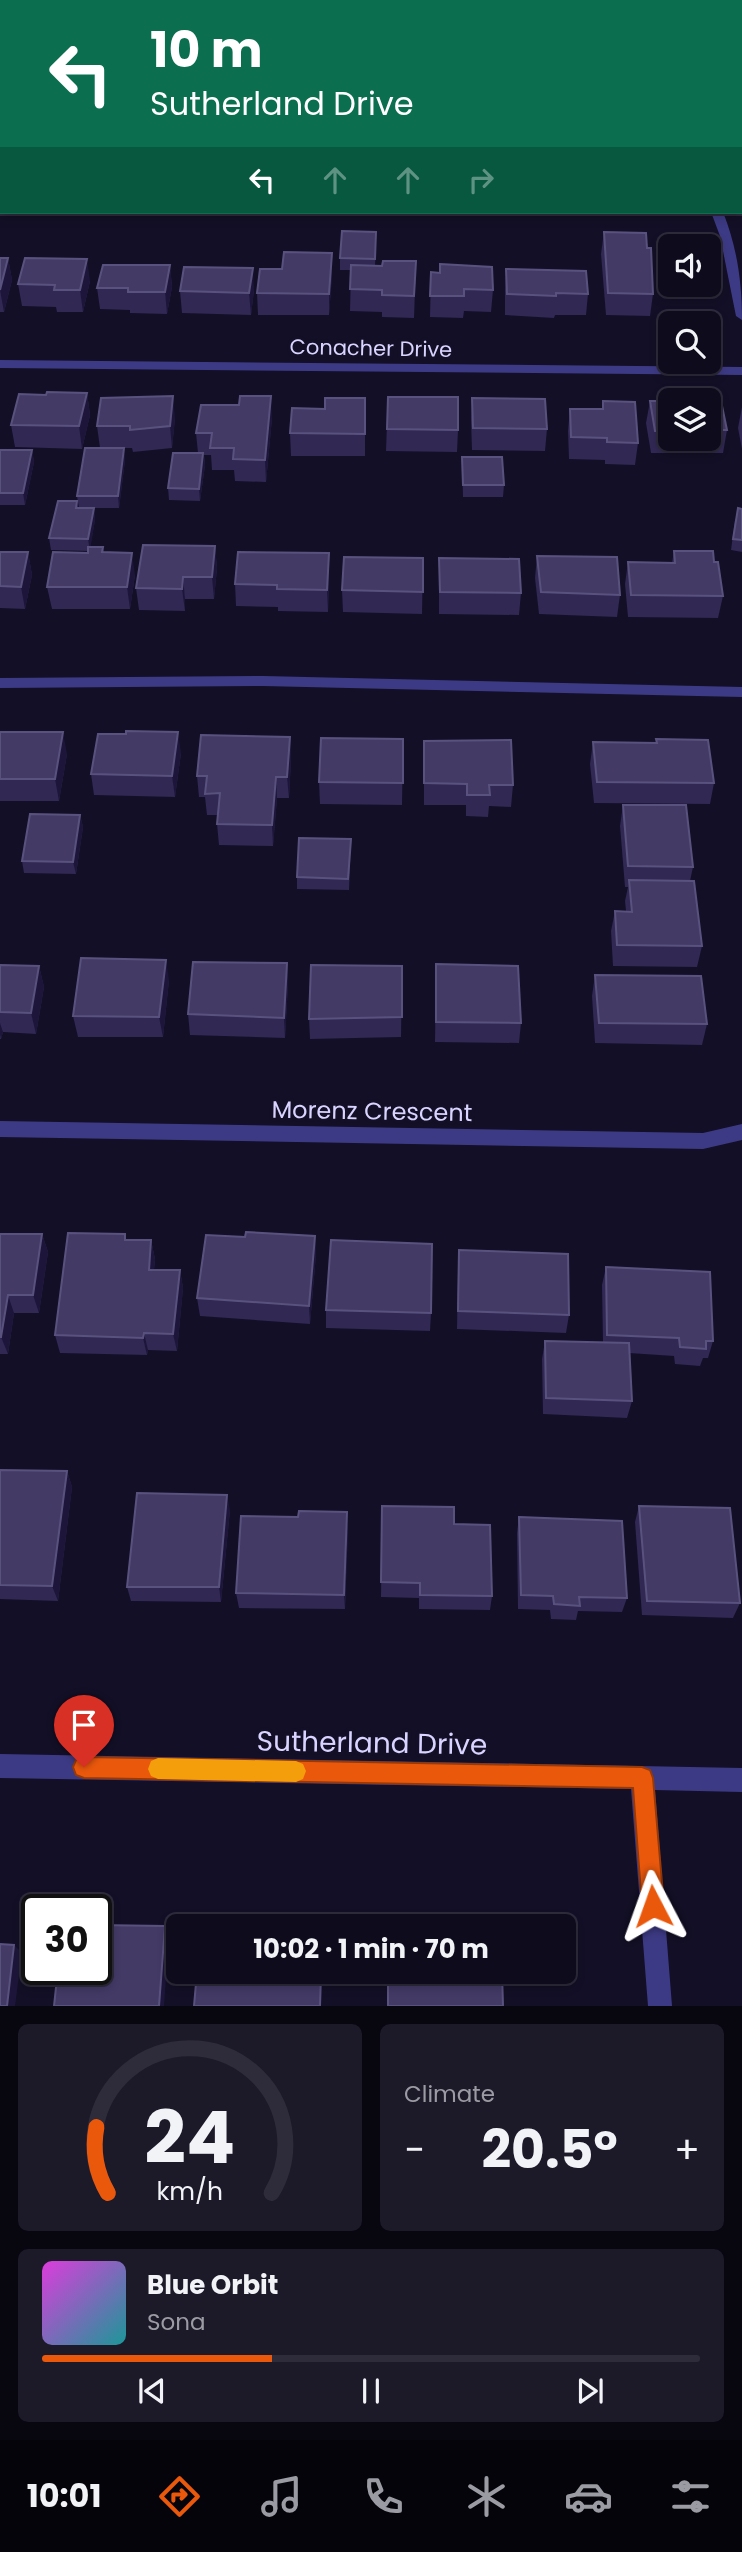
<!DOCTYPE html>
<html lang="en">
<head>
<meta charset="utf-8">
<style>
  body { margin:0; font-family:Poppins,sans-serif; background:#1c1929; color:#f1f3f6; height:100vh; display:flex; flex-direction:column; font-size:26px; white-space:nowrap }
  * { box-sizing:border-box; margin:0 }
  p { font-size:23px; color:#9b9ba3 }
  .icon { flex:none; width:38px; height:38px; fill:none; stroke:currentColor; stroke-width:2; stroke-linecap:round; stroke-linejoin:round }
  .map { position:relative; height:2006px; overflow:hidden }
  .panel { display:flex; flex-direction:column; gap:18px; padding:18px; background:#08060f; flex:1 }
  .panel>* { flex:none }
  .top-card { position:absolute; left:0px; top:0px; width:742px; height:214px; box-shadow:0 4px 10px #0003,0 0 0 2px #2e2b3b; background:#0b6e4f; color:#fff; overflow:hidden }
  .buttons { position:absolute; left:658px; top:234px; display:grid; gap:14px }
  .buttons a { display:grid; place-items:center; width:63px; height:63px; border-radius:10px; background:#0e0b1c; box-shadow:0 4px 10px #0003,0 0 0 2px #2e2b3b; font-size:35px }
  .speed { position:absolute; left:21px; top:1894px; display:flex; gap:14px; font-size:35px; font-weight:700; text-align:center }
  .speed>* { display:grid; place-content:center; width:91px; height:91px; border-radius:50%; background:#0e0b1c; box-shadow:0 4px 10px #0003,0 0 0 2px #2e2b3b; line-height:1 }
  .speed .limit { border:4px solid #111; border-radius:10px; background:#fff; color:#111 }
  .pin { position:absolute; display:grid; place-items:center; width:60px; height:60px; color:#fff; margin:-72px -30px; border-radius:50% 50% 50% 0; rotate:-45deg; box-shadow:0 0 7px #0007 }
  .pin .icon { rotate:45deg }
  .me { position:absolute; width:77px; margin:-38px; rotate:356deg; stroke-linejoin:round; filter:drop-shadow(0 0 5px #0008) }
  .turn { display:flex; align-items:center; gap:24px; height:147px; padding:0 35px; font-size:32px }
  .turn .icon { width:91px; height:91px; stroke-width:2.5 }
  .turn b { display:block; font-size:49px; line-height:60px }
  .lanes { display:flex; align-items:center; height:66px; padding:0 35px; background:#0003; justify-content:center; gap:35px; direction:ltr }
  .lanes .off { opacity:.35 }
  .big { font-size:52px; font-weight:700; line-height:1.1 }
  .panel .card { flex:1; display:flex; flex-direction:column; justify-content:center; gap:10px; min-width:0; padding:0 24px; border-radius:10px; background:#1c1929 }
  .panel .dial { align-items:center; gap:0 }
  .dial svg { height:182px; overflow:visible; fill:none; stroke:#2e2b3b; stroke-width:7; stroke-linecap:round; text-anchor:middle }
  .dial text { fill:#f1f3f6; stroke:none }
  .song { display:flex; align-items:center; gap:21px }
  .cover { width:84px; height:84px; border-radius:10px; background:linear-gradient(135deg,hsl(300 70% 55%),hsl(180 70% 35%)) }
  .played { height:7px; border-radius:4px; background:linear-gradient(90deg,#ea580c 35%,#2e2b3b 35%) }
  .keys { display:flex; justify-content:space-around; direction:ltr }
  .heat { display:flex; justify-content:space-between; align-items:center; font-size:38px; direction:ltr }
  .panel .tiles { flex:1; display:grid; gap:18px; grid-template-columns:1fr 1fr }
  .card:last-child { grid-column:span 2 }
  .trip { position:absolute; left:166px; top:1914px; width:410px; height:70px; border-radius:10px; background:#0e0b1c; box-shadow:0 4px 10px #0003,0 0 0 2px #2e2b3b; font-weight:700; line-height:70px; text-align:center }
  .tab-bar { display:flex; height:112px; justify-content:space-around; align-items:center; background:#06040b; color:#9b9ba3 }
  .tab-bar .icon { width:49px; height:49px }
  .tab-bar .on { color:#ea580c }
  .tab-bar b { font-size:32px; color:#f1f3f6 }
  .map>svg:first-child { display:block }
</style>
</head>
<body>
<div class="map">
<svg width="742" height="2006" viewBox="0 0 742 2006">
  <rect width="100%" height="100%" fill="#130f26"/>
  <path fill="#12302f" d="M0 0H460L461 2H2V4Z"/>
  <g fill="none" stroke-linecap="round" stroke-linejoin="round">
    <g fill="#3d3a85" fill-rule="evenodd">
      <path d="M477 0H487L488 2H478Z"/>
      <rect x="740" y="29" width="2" height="6"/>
      <path d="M711 212H723C737 247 742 282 742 320L736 316 720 236Z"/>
      <path d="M0 360 742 367V375L0 368Z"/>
      <path d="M263 676 742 687V697L263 686 0 688V678Z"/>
      <path d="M0 1121 703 1133 742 1124V1140L703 1149 0 1137Z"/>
      <path d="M0 1754 742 1768V1792L655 1790 672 2006H648L631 1789 0 1778Z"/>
    </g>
  </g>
  <g fill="#312854">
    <rect x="553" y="0" width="39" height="2"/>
    <path d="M604 232 653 294 650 316 606 315 601 254Z"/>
    <path d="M376 244 375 266H382L416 261 414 318 382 317V312L350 311 351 270H340V258Z"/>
    <path d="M0 258H8L12 280 4 312H0Z"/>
    <path d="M170 265 172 287 167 314 130 313V310L100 309 97 288Z"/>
    <path d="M506 269 588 294 586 315H555L554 318 505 315V291Z"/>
    <path d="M431 272 493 290 491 312 464 311 463 318 430 317Z"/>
    <path d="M332 275 329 315H258L257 293Z"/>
    <path d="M90 281 83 312H57L56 307 22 306 18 284Z"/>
    <path d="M254 290 251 315 182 313 180 291Z"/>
    <path d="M87 393 90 415 82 449 15 447 11 425 46 395Z"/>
    <path d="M388 397 458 430 457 452 386 451Z"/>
    <path d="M365 398V456H291L290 433Z"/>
    <path d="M472 398 547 429 545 451 472 450 471 420Z"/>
    <path d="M603 401 638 443 635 465 605 464V460L569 459 568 431 570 409H602Z"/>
    <path d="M650 401H670V439H709V401L727 430 723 453H651L646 423Z"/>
    <path d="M742 407V449L738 428Z"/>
    <path d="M175 418 172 448 133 452 132 448H124L125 460 119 508H94L95 520 90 547H103L104 552 135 575 130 609H52L47 587 88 553V551L51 550 49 538 77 501 78 508H79L77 496 100 448 97 426Z"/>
    <path d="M272 418 266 482 235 481 234 470H212L211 455H204L205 465 200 501 169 500 168 488 198 453 196 433Z"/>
    <path d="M0 450H32L34 462 25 505H0Z"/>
    <path d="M462 457 504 485 503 497H463Z"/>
    <path d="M742 509V552L731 550 735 520Z"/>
    <path d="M215 546 217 568 214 599H185V611L139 610 136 588Z"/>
    <path d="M674 551 714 562 723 596 718 618 628 617 625 584 628 562 672 563Z"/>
    <path d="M0 552H28L32 575 25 609 0 608Z"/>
    <path d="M329 553V576L328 612 278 611V607L236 606 235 584Z"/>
    <path d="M537 556 620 595 617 617 539 614 535 578Z"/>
    <path d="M423 558 422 614 343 612 342 590Z"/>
    <path d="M439 558 521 593 519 615 439 614Z"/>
    <path d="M0 732 67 754 59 801H0Z"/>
    <path d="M290 737 291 759 289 798H277L273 846 219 845 217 824 218 815H207L205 797H199L197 776Z"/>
    <path d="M403 739 402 805 320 804 319 782Z"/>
    <path d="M656 739 714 783 710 804 594 803 590 764 593 742 656 743Z"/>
    <path d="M424 741 513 785 511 807 489 806 488 817 466 816V805H424Z"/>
    <path d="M181 753 175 797 94 795 91 774Z"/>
    <path d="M623 805 693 867 690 881 702 946 697 967 613 966 611 931 615 911H626L625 901 628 887H625L620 826Z"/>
    <path d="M80 815 83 827 76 874 24 873 22 861Z"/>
    <path d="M351 839 349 890 297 889V877Z"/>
    <path d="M287 963 288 984 285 1038 190 1035 188 1014Z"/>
    <path d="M436 964 521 1023 519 1043 435 1042Z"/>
    <path d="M0 965 39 966 44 987 36 1034 3 1032 1 1039H0Z"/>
    <path d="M402 966 401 1037 310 1039 309 1019Z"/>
    <path d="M595 975 707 1024 702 1045 595 1043 592 996Z"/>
    <path d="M169 980 163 1037H78L73 1016Z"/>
    <path d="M0 1234H42L48 1252 39 1313H14L8 1354H0Z"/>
    <path d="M315 1236 316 1254 310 1324 200 1316 197 1298 245 1237Z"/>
    <path d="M126 1240H151L155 1259 154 1270H180L183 1288 177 1351 148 1350 147 1355 60 1353 55 1335Z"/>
    <path d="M459 1250 569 1315 566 1333 457 1329 458 1268Z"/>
    <path d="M606 1267 713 1341 708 1358H703L700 1366 675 1364 674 1356 629 1353 632 1401 627 1418 543 1414 542 1359 545 1341 603 1343 602 1285Z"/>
    <path d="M326 1310 431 1313 430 1331 326 1328Z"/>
    <path d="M0 1470 67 1471 72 1487 58 1601 0 1599Z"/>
    <path d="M382 1506 454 1524 492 1596 490 1610 419 1609V1598L381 1597Z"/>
    <path d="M639 1506 740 1603 733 1618 642 1615 635 1522Z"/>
    <path d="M230 1510 221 1602 131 1601 127 1587Z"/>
    <path d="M298 1517 348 1527 345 1609 239 1608 236 1593Z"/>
    <path d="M519 1517 627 1598 622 1612 578 1611 576 1620 551 1619 550 1610 518 1609 517 1533Z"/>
  </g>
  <g fill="#1d163a">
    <path d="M1 17 2 45 0 51V20Z"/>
    <path d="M2 171V193L1 194 0 172Z"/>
    <path d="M573 212H584L573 215Z"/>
    <path d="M332 253V275L329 315V294Z"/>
    <path d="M8 258 12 280 4 312 0 290Z"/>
    <path d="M87 259 90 281 83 312 80 290Z"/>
    <path d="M170 265 172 287 167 314 165 292Z"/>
    <path d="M253 268 254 290 251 315 249 293Z"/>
    <path d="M87 393 90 415 82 449 79 426Z"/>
    <path d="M173 396 175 418 172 448 170 426Z"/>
    <path d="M271 396 272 418 266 482 265 460Z"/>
    <path d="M124 448 125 460 119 508 118 496Z"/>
    <path d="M32 450 34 462 25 505 23 493Z"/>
    <path d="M203 453 205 465 200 501 199 489Z"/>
    <path d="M94 508 95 520 90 551 88 539Z"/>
    <path d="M215 546 217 568 214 599 212 577Z"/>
    <path d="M28 552 32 575 25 609 21 587Z"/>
    <path d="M132 553 135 575 130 609 127 587Z"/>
    <path d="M329 553V576L328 612 327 590Z"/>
    <path d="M183 577 185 599V611L182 589Z"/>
    <path d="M63 732 67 754 59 801 55 779Z"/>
    <path d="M178 732 181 753 175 797 172 776Z"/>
    <path d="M290 737 291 759 289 798 287 777Z"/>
    <path d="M276 777 277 798 273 846 272 825Z"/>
    <path d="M80 815 83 827 76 874 73 862Z"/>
    <path d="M166 960 169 980 163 1037 159 1017Z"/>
    <path d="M287 963 288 984 285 1038 284 1018Z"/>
    <path d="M39 966 44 987 36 1034 31 1013Z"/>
    <path d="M0 1023 3 1032 1 1039 0 1034Z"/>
    <path d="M42 1234 48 1252 39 1313 33 1295Z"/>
    <path d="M315 1236 316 1254 310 1324 309 1306Z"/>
    <path d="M151 1240 155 1259 152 1288 149 1270Z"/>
    <path d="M180 1270 183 1288 177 1351 173 1334Z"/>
    <path d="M8 1295 14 1313 8 1354 1 1337Z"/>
    <path d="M144 1333 148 1350 147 1355 143 1338Z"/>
    <path d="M67 1471 72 1487 58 1601 52 1586Z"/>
    <path d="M227 1495 230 1510 221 1602 219 1587Z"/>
    <path d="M347 1512 348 1527 345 1609 344 1595Z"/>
    <path d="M165 1926 169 1935 164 2006H159Z"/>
    <path d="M14 1945 22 1953 15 2006H7Z"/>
    <path d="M321 1972H323L321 2006H320Z"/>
  </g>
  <g fill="#433a66" stroke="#5a527e" stroke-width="2">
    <path d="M0 145H2V171L0 172Z"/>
    <path d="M342 231 376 232 375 259 340 258Z"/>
    <path d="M604 232 646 233 647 248H651L653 294 608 293Z"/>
    <path d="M284 252 332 253 329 294 257 293 260 269H282Z"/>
    <path d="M0 258H8L0 290Z"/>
    <path d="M25 258 87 259 80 290H54L55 285 18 284Z"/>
    <path d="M383 261H416L414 296 382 295V290L350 289 351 265 382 266Z"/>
    <path d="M440 264 492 267 493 290 464 289V296H430L431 272 440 273Z"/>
    <path d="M103 265H170L165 292H128V288H97Z"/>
    <path d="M184 267 253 268 249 293 180 291Z"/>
    <path d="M506 269 586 271 588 294 556 293V296L507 294Z"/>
    <path d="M47 392 87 393 79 426 11 425 19 394 46 395Z"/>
    <path d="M173 396 170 426 130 430V426H97L101 398Z"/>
    <path d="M240 396H271L265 460 233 459 234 448H210L212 433H196L201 405H239Z"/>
    <path d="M388 397H458V430L387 429Z"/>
    <path d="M325 398H365V434L290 433 292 408 325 409Z"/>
    <path d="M472 398 545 399 547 429 473 428Z"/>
    <path d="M603 401 635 402 638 443 607 442V438L571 437 570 409H603Z"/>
    <path d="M650 401H670V431H655Z"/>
    <path d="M709 401H721L727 430H709Z"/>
    <path d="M85 448H124L118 496H77Z"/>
    <path d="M0 450H32L23 493H0Z"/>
    <path d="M173 453H203L199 489 168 488Z"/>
    <path d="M462 457H502L504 485H463Z"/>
    <path d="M58 501H77L76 508H94L88 539 49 538Z"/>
    <path d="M738 508 742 509V540L733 539Z"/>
    <path d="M143 545 215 546 212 577H183L182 589 136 588Z"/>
    <path d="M88 547H103L102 552 132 553 127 587H47L53 552 88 553Z"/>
    <path d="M674 551H713L714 562H718L723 596 631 595 628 562 675 563Z"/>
    <path d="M0 552H28L21 587 0 586Z"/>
    <path d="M238 552 329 553 327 590 277 589V585L235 584Z"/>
    <path d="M537 556 617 557 620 595 541 592Z"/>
    <path d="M344 557 423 558V592L342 590Z"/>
    <path d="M439 558 519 559 521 593 440 592Z"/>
    <path d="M126 731 178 732 172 776 91 774 98 734H126Z"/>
    <path d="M0 732H63L55 779H0Z"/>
    <path d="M201 735 290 737 287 777H276L272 825 217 824 220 793 205 794 207 776H197Z"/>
    <path d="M321 738 403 739V783L319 782Z"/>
    <path d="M656 739 708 740 714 783 597 782 593 742 657 743Z"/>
    <path d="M511 740 513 785H489L490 795H467V784L424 783V741Z"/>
    <path d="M623 805H686L693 867 628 866Z"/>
    <path d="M30 814 80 815 73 862 22 861Z"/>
    <path d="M299 838 351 839 348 879 297 877Z"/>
    <path d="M629 880 694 881 702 946 617 945 615 911 632 912Z"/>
    <path d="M81 958 166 960 159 1017 73 1016Z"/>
    <path d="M193 962 287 963 284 1018 188 1014Z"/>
    <path d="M436 964 518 966 521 1023 436 1022Z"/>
    <path d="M0 965 39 966 31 1013 0 1012Z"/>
    <path d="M311 965 402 966V1017L309 1019Z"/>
    <path d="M595 975 701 976 707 1024 599 1023Z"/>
    <path d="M246 1232 315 1236 309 1306 197 1298 206 1235 245 1237Z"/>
    <path d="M68 1233 125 1234V1240H151L149 1270H180L173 1334 144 1333 143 1338 55 1335Z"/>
    <path d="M0 1234H42L33 1295H8L1 1337H0Z"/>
    <path d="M331 1240 432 1244 431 1313 326 1310Z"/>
    <path d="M459 1250 568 1254 569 1315 458 1311Z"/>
    <path d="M606 1267 710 1272 713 1341H706V1349L680 1347 679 1338 607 1335Z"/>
    <path d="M545 1341 629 1343 632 1401 546 1398Z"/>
    <path d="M0 1470 67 1471 52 1586 0 1585Z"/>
    <path d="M137 1493 227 1495 219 1587H127Z"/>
    <path d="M382 1506 454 1507V1524L490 1525 492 1596 420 1595V1583L381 1582Z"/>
    <path d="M639 1506 730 1508 740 1603 647 1601Z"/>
    <path d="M299 1511 347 1512 344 1595 236 1593 241 1516 298 1517Z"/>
    <path d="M519 1517 622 1521 627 1598 579 1597 580 1606 554 1604 553 1596 521 1595Z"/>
    <path d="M96 1925 165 1926 159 2006H54L58 1969H96Z"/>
    <path d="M0 1944 14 1945 7 2006H0Z"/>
    <path d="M197 1972H321L320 2006H194Z"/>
    <path d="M388 1972H502L503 2006H388Z"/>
  </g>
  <path fill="#ea580c" stroke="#983908" stroke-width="2" d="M84 1757 642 1767 650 1770 653 1778 664 1906 661 1914 653 1917 645 1914 642 1906 633 1788 84 1778 76 1775 73 1767 76 1760Z"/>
  <path fill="#f59e0b" d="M158 1758 296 1761 303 1764 306 1771 303 1779 296 1782 158 1779 151 1776 148 1769 151 1761Z"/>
  <g text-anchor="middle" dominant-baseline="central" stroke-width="7" stroke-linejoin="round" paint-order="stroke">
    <g font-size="21" fill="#d9d4ff" stroke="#130f26">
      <text transform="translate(371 348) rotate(1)">Conacher Drive</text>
    </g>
    <g font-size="24" fill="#d9d4ff" stroke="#130f26">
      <text transform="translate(372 1111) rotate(1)">Morenz Crescent</text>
    </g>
    <g font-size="28" fill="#d9d4ff" stroke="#130f26">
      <text transform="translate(372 1743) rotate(1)">Sutherland Drive</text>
    </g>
  </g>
</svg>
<div class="buttons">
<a><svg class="icon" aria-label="sound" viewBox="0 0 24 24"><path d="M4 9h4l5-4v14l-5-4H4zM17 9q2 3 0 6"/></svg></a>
<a><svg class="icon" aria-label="search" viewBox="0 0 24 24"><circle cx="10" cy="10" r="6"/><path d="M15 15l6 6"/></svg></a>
<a><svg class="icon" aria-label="layers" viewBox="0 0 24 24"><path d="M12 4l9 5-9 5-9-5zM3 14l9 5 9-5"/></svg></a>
</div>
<div class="speed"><div class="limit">30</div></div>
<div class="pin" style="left:84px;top:1767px;background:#d93025"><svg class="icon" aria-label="arrive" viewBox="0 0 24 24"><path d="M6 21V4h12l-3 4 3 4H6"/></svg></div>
<svg class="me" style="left:653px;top:1906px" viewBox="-20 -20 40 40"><path d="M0-17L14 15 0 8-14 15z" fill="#ea580c" stroke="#fff" stroke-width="4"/></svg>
<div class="trip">10:02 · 1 min · 70 m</div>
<div class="top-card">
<div class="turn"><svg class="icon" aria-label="left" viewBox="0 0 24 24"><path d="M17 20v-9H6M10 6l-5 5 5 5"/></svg><div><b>10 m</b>Sutherland Drive</div></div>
<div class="lanes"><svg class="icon" aria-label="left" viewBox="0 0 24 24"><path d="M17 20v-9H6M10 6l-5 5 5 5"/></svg><svg class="icon off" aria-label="ahead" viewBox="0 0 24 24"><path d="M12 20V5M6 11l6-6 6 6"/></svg><svg class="icon off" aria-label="ahead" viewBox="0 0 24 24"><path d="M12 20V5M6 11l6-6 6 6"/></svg><svg class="icon off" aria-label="right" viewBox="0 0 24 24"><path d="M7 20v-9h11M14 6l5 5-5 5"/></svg></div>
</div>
</div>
<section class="panel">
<div class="tiles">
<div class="card dial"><svg viewBox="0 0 100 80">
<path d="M14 69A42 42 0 1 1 86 69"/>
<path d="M14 69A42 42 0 0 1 9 40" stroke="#ea580c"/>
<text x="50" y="56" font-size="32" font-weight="700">24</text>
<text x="50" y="72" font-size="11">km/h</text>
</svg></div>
<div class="card"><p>Climate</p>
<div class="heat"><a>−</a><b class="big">20.5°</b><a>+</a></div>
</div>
<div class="card">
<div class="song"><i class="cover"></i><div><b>Blue Orbit</b><p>Sona</p></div></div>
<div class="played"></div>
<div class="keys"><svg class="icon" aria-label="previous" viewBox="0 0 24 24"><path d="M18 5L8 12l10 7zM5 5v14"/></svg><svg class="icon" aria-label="pause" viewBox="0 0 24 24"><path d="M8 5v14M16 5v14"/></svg><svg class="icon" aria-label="next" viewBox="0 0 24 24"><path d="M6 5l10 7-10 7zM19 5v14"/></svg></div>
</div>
</div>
</section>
<nav class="tab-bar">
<b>10:01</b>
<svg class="icon on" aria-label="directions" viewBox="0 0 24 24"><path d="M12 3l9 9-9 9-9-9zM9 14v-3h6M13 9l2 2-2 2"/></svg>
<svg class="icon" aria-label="music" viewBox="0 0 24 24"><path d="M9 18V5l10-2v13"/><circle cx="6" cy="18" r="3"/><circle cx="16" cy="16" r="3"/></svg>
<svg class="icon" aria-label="phone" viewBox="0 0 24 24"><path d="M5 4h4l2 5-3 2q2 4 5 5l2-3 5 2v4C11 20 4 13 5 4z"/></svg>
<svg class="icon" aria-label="climate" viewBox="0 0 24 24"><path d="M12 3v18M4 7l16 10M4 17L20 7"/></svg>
<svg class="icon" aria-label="car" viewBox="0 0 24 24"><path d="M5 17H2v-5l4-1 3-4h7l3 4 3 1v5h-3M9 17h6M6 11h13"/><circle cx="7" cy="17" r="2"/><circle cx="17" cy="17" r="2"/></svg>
<svg class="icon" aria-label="filters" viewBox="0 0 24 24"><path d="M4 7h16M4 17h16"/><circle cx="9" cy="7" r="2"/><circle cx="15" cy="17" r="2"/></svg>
</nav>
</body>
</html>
